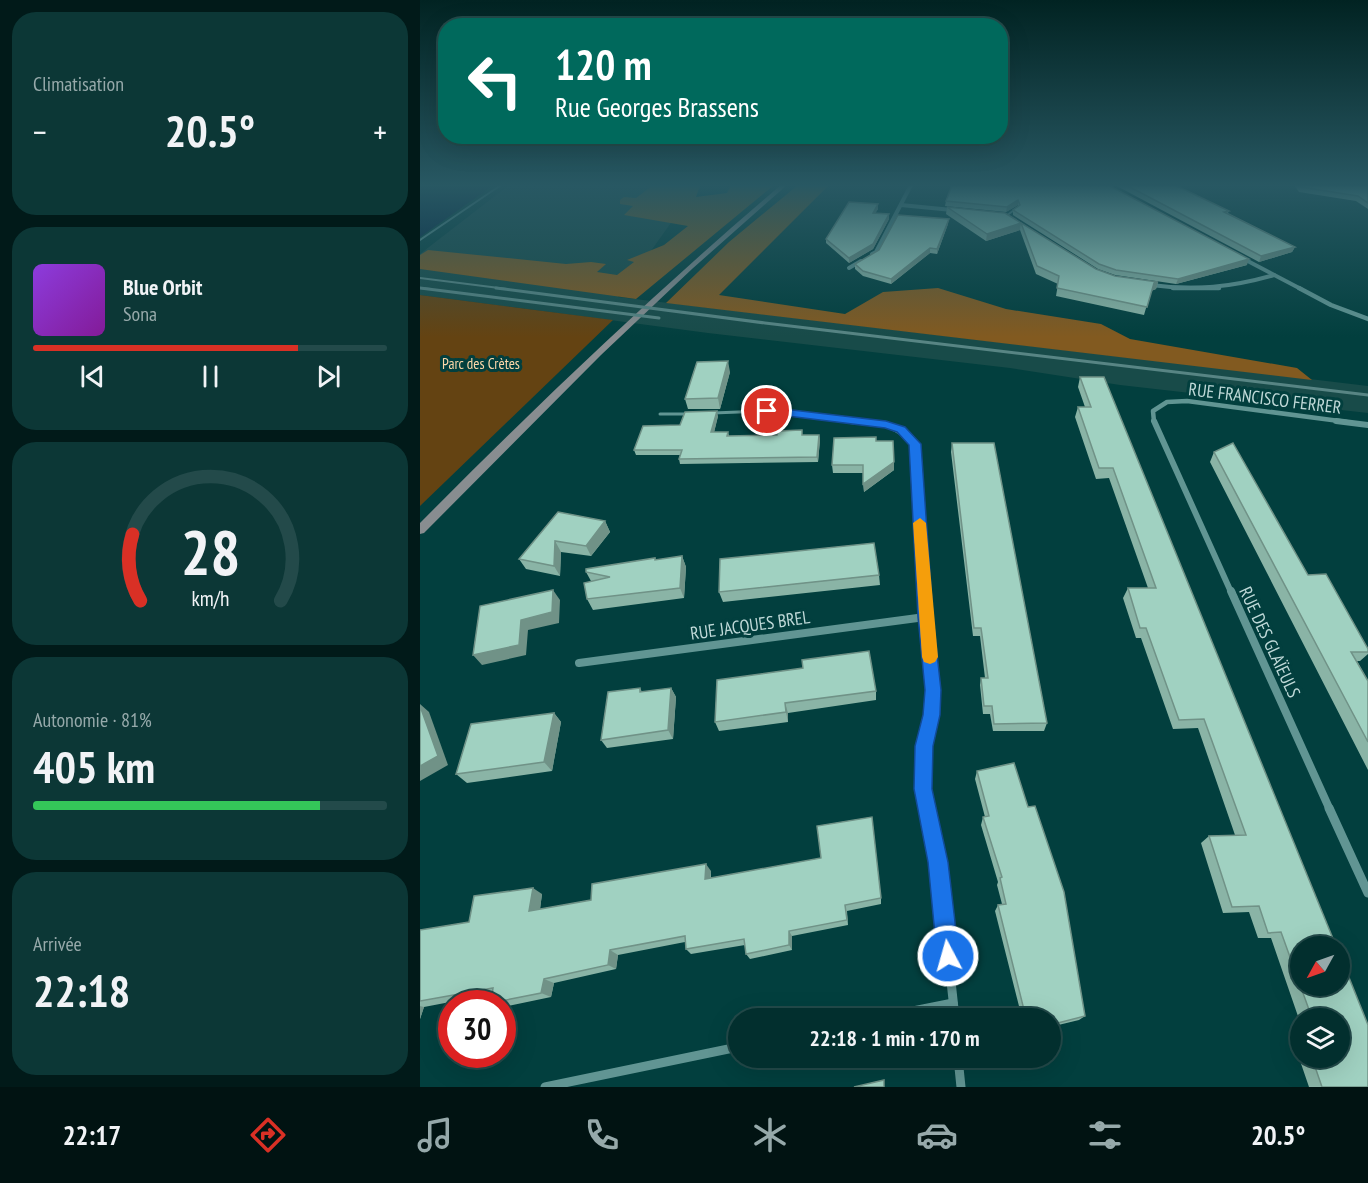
<!DOCTYPE html>
<html lang="fr">
<head>
<meta charset="utf-8">
<style>
  body { margin:0; font-family:"PT Sans Narrow",sans-serif; background:#0c3736; color:#f1f3f6; height:100vh; display:flex; flex-direction:column; font-size:22px; white-space:nowrap }
  * { box-sizing:border-box; margin:0 }
  p { font-size:20px; color:#96a9aa }
  .icon { flex:none; width:33px; height:33px; fill:none; stroke:currentColor; stroke-width:2; stroke-linecap:round; stroke-linejoin:round }
  .map { position:relative; flex:1; overflow:hidden }
  .sheet { display:flex; flex-direction:column; gap:12px; padding:12px; background:#011a19; width:420px }
  .sheet>* { flex:none }
  .guide { position:absolute; left:18px; top:18px; width:570px; height:126px; border-radius:24px; box-shadow:0 6px 24px #0002,0 0 0 2px #234a4a; background:#00695c; color:#fff; overflow:hidden }
  .needle { width:39px; rotate:230deg }
  .buttons { position:absolute; left:870px; top:936px; display:grid; gap:12px }
  .buttons a { display:grid; place-items:center; width:60px; height:60px; border-radius:50%; background:#022f2e; box-shadow:0 6px 24px #0002,0 0 0 2px #234a4a; font-size:30px }
  .speed { position:absolute; left:18px; top:990px; display:flex; gap:12px; font-size:30px; font-weight:700; text-align:center }
  .speed>* { display:grid; place-content:center; width:78px; height:78px; border-radius:50%; background:#022f2e; box-shadow:0 6px 24px #0002,0 0 0 2px #234a4a; line-height:1 }
  .speed .limit { border:9px solid #d22; background:#fff; color:#111 }
  .pin { position:absolute; display:grid; place-items:center; width:51px; height:51px; color:#fff; margin:-26px; border:3px solid #fff; border-radius:50%; box-shadow:0 2px 6px #0007 }
  .me { position:absolute; width:66px; margin:-33px; rotate:354deg; stroke-linejoin:round; filter:drop-shadow(0 0 4px #0008) }
  .turn { display:flex; align-items:center; gap:21px; height:126px; padding:0 18px; font-size:27px }
  .turn .icon { width:78px; height:78px; stroke-width:2.5 }
  .turn b { display:block; font-size:42px; line-height:51px }
  .big { font-size:45px; font-weight:600; line-height:1.1 }
  .sheet .tile { flex:1; display:flex; flex-direction:column; justify-content:center; gap:9px; min-width:0; padding:0 21px; border-radius:24px; background:#0c3736 }
  .sheet .dial { align-items:center; gap:0 }
  .dial svg { height:156px; overflow:visible; fill:none; stroke:#234a4a; stroke-width:7; stroke-linecap:round; text-anchor:middle }
  .dial text { fill:#f1f3f6; stroke:none }
  .song { display:flex; align-items:center; gap:18px }
  .cover { width:72px; height:72px; border-radius:9px; background:linear-gradient(135deg,hsl(270 70% 55%),hsl(290 70% 35%)) }
  .played { height:6px; border-radius:3px; background:linear-gradient(90deg,#d93025 75%,#234a4a 75%) }
  .keys { display:flex; justify-content:space-around; direction:ltr }
  .heat { display:flex; justify-content:space-between; align-items:center; font-size:33px; direction:ltr }
  .charge { height:9px; border-radius:4px; background:linear-gradient(90deg,#34c759 81%,#234a4a 0) }
  .trip { position:absolute; left:308px; top:1008px; width:333px; height:60px; border-radius:30px; background:#022f2e; box-shadow:0 6px 24px #0002,0 0 0 2px #234a4a; font-weight:600; line-height:60px; text-align:center }
  .tabs { display:flex; height:96px; justify-content:space-around; align-items:center; background:#011312; color:#96a9aa }
  .tabs .icon { width:42px; height:42px }
  .tabs .on { color:#d93025 }
  .tabs b { font-size:27px; color:#f1f3f6 }
  main { display:flex; flex:1; min-height:0 }
  .map>svg:first-child { display:block }
</style>
</head>
<body>
<main>
<section class="sheet">
<div class="tile"><p>Climatisation</p>
<div class="heat"><a>−</a><b class="big">20.5°</b><a>+</a></div>
</div>
<div class="tile">
<div class="song"><i class="cover"></i><div><b>Blue Orbit</b><p>Sona</p></div></div>
<div class="played"></div>
<div class="keys"><svg class="icon" aria-label="previous" viewBox="0 0 24 24"><path d="M18 5L8 12l10 7zM5 5v14"/></svg><svg class="icon" aria-label="pause" viewBox="0 0 24 24"><path d="M8 5v14M16 5v14"/></svg><svg class="icon" aria-label="next" viewBox="0 0 24 24"><path d="M6 5l10 7-10 7zM19 5v14"/></svg></div>
</div>
<div class="tile dial"><svg viewBox="0 0 100 80">
<path d="M14 69A42 42 0 1 1 86 69"/>
<path d="M14 69A42 42 0 0 1 10 35" stroke="#d93025"/>
<text x="50" y="56" font-size="32" font-weight="700">28</text>
<text x="50" y="72" font-size="11">km/h</text>
</svg></div>
<div class="tile"><p>Autonomie · 81%</p><b class="big">405 km</b><div class="charge"></div></div>
<div class="tile"><p>Arrivée</p><b class="big">22:18</b></div>
</section>
<div class="map">
<svg width="948" height="1087" viewBox="0 0 948 1087">
  <rect width="100%" height="100%" fill="#023f3e"/>
  <path fill="#184b49" d="M89 185H278L198 297 948 386V413L700 385 590 368 288 333 0 295V254Z"/>
  <path fill="#644312" d="M0 295 193 320 0 506Z"/>
  <g fill="#825a20">
    <path d="M233 185H280L276 197 307 193 311 185H354L216 299 0 269V255L8 250 146 264 171 262 186 264 177 272 197 275 214 262 207 260 244 245 268 226 204 215 213 206 200 204V200L204 197 216 198Z"/>
    <path d="M378 185H409L299 295 425 314 463 292 518 288 586 309 681 324 710 339 877 368 892 380 246 303 309 242Z"/>
  </g>
  <path fill="#001f3f" d="M0 185H74L0 237Z"/>
  <g fill="none" stroke-linecap="round" stroke-linejoin="round">
    <g stroke="#619593" stroke-width="2">
      <path d="M586 216 597 208"/>
      <path d="M0 240 81 185"/>
    </g>
    <g stroke="#619593" stroke-width="3">
      <path d="M293 413 347 411"/>
      <path d="M240 414H269"/>
    </g>
    <g stroke="#619593" stroke-width="4">
      <path d="M481 205 532 210"/>
      <path d="M452 254 456 252 491 185"/>
      <path d="M822 258 881 289"/>
      <path d="M429 268 441 261"/>
      <path d="M731 285C775 291 812 287 854 275"/>
    </g>
    <g stroke="#619593" stroke-width="4.5">
      <path d="M753 288H799"/>
      <path d="M879 288 911 305 948 319"/>
      <path d="M347 411 442 422"/>
      <path d="M734 422 733 411 747 402 767 401 927 422"/>
    </g>
    <g stroke="#619593" stroke-width="6">
      <path d="M430 421C460 424 472 421 495 444L504 592"/>
      <path d="M734 421 811 592"/>
      <path d="M916 421 948 425"/>
    </g>
    <g stroke="#619593" stroke-width="8">
      <path d="M503 591 513 690 512 715 504 746 503 789 507 810"/>
      <path d="M811 591 910 810"/>
      <path d="M159 663 505 617"/>
    </g>
    <g stroke="#619593" stroke-width="9">
      <path d="M507 808 518 862 535 1018"/>
      <path d="M909 808 948 893"/>
      <path d="M458 1018 533 1003"/>
      <path d="M538 1058 541 1087"/>
      <path d="M125 1087 318 1047"/>
    </g>
    <path fill="#888d90" fill-rule="evenodd" d="M361 185H367L272 269 181 355 4 533 0 534V523C116 406 235 292 361 185Z"/>
    <g stroke="#588584" stroke-width="2">
      <path d="M0 278 87 289"/>
      <path d="M0 288 11 289"/>
    </g>
    <g stroke="#588584" stroke-width="3">
      <path d="M0 288 239 318"/>
      <path d="M76 288 345 323 948 395"/>
    </g>
  </g>
  <g fill="#8ab4a6">
    <path d="M688 185 827 265 756 284 695 275 678 269 593 215V210L598 206V205L586 212 525 206 526 201Z"/>
    <path d="M695 185H755L809 211 808 213 875 247 872 252 839 262Z"/>
    <path d="M874 185H948V209L936 201 879 192Z"/>
    <path d="M458 204V209L455 213 469 219 453 249 429 263 406 243V239Z"/>
    <path d="M527 207 585 213 676 269 695 276 738 282 736 289 731 291 724 315 636 296 638 284 616 274 600 230 566 241 526 214Z"/>
    <path d="M528 224 517 254 510 253 471 284 443 276 435 269V264Z"/>
    <path d="M310 372 300 409H268L265 399Z"/>
    <path d="M660 377 948 1087H889L876 1049 880 1048V1058H920V1018H880V1022L851 938H838L829 912 803 913 781 843 789 836 815 835 778 728 753 729 721 638H716L703 598 708 588H728L689 478 676 479 655 417 658 407H665L658 387Z"/>
    <path d="M298 416 294 432H308L309 436 399 435 400 440 398 462 260 464 259 459 260 455H216L214 450 260 425Z"/>
    <path d="M456 441 474 470 444 492 443 473H413L412 465Z"/>
    <path d="M532 443 627 723 624 731H573L570 714H563L560 685 561 678H565L560 636H553L531 452Z"/>
    <path d="M794 452 888 575 948 649V654L940 661H937L948 681V770L790 462Z"/>
    <path d="M138 512 185 521 190 532 171 556 141 552 140 576 106 569 99 559Z"/>
    <path d="M262 556 266 567 264 598 173 610 167 599 171 581 166 572 235 558 236 560Z"/>
    <path d="M459 575 460 585 303 602 299 592Z"/>
    <path d="M297 680 456 691V700L368 713V722L299 731 295 722Z"/>
    <path d="M220 688 222 692 251 688 256 697 253 739 187 748 181 740Z"/>
    <path d="M134 713 141 722 132 771 47 783 36 774Z"/>
    <path d="M557 771 665 1016 659 1020 630 1027V1018H602L575 911 578 905 582 904 577 885 578 882 561 825 563 817H565L555 779Z"/>
    <path d="M291 871V878L461 898V904L427 911 428 925 372 936V950L330 959 326 954 325 945 271 954 266 949 265 942 198 955 196 969 134 983 131 997 83 1007 82 1004 71 1003 72 994 4 1007 0 1019V930L49 922 122 894 120 909 171 900Z"/>
  </g>
  <g fill="#709287">
    <path d="M598 200V205L586 212 587 207Z"/>
    <path d="M458 204V209L453 217V213Z"/>
    <path d="M469 214V219L453 249 429 263V258Z"/>
    <path d="M529 219 528 224 517 254V249Z"/>
    <path d="M601 223 600 230 566 241 567 234Z"/>
    <path d="M875 247 872 252 839 262 841 256Z"/>
    <path d="M510 248V253L471 284V279Z"/>
    <path d="M829 259 827 265 756 284 758 279Z"/>
    <path d="M738 282 736 289 731 291 734 283Z"/>
    <path d="M308 361 310 372 300 409 298 398Z"/>
    <path d="M297 411 298 416 293 437 291 432Z"/>
    <path d="M399 435 400 440 398 462 397 457Z"/>
    <path d="M474 462V470L444 492 443 484Z"/>
    <path d="M185 521 190 532 171 556 166 546Z"/>
    <path d="M135 541 141 552 140 576 134 566Z"/>
    <path d="M262 556 266 567 264 598 260 588Z"/>
    <path d="M133 590 140 600 139 623 108 630 106 655 62 665 53 655Z"/>
    <path d="M251 688 256 697 253 739 248 730Z"/>
    <path d="M365 703 368 713V722L366 712Z"/>
    <path d="M0 704 9 712 28 765 0 781Z"/>
    <path d="M134 713 141 722 132 771 124 762Z"/>
    <path d="M286 864 291 871 290 885 285 879Z"/>
    <path d="M113 888 122 894 119 917 109 911Z"/>
    <path d="M369 931 372 936V950L369 945Z"/>
    <path d="M190 950 198 955 196 969 188 965Z"/>
    <path d="M124 979 134 983 131 997 121 993Z"/>
    <path d="M0 1006 4 1007 0 1019Z"/>
  </g>
  <g fill="#a0d1c1" stroke="#709287" stroke-width="1.5">
    <path d="M532 185H688L829 259 758 279 696 270 679 264 593 210 600 205 598 200 587 207 526 201Z"/>
    <path d="M706 185H755L809 211 804 212 875 247 841 256Z"/>
    <path d="M880 185H948V203L938 196 881 187Z"/>
    <path d="M429 202 458 204 453 213 469 214 453 244 429 258 406 239Z"/>
    <path d="M527 207 585 213 676 269 695 276 738 282 734 283 727 307 637 288 639 276 617 266 601 223 567 234Z"/>
    <path d="M478 215 529 219 517 249 510 248 471 279 443 271 435 264 459 250Z"/>
    <path d="M308 361 298 398 265 399 277 362Z"/>
    <path d="M660 377H684L916 946H880V986H920V955L948 1025V1087H902L892 1058H920V1018H892L861 932 848 933 839 906 812 907 789 836 826 835 784 719 759 720 726 628H720L708 588H736L693 468H679L658 407H671Z"/>
    <path d="M297 411 291 432H308L307 436 357 435 358 431 382 430V435H399L397 457 259 459 262 450H214L223 426 260 425 265 412Z"/>
    <path d="M456 437V441H473L474 462 443 484V465H412L414 438Z"/>
    <path d="M532 443H574L627 723 574 724 572 706H564L561 678H568L561 628H554Z"/>
    <path d="M813 443 888 575 906 574 948 649V652H931L948 681V742L794 452Z"/>
    <path d="M138 512 185 521 166 546 135 541 134 566 99 559Z"/>
    <path d="M454 543 459 575 299 592 300 559Z"/>
    <path d="M262 556 260 588 167 599 164 583 190 577 166 572V569L235 558V560Z"/>
    <path d="M133 590 132 612 101 620 99 645 53 655 60 606Z"/>
    <path d="M449 651 456 691 365 703 366 712 295 722 297 680 383 668 382 660Z"/>
    <path d="M220 688V692L251 688 248 730 181 740 188 692Z"/>
    <path d="M0 706 18 756 0 766Z"/>
    <path d="M134 713 124 762 36 774 51 724Z"/>
    <path d="M594 763 608 807 615 806 644 892 665 1016 630 1025V1018H606L578 905 586 904 580 878 582 877 563 817 569 816 557 771Z"/>
    <path d="M452 817 461 898 425 905 427 920 369 931V945L326 954 324 939 266 949 265 936 190 950 188 965 124 979 121 993 71 1003 73 988 0 1001V930L49 922 54 896 113 888 109 911 171 900 172 884 286 864 285 879 401 858 397 826Z"/>
    <path d="M464 1080V1087H434Z"/>
  </g>
  <linearGradient id="sky" x2="0" y2="1"><stop stop-color="#012322"/><stop offset="0.55" stop-color="#285863"/><stop offset="1" stop-color="#285863" stop-opacity="0"/></linearGradient>
  <rect width="948" height="337" fill="url(#sky)"/>
  <path fill="#1a73e8" stroke="#114b97" stroke-width="1.5" d="M347 407 466 421 485 427 501 444 513 617 521 690 520 715 513 746 512 789 528 862 539 956 536 964 528 967 520 964 517 956 508 862 494 789 495 746 503 715 505 690 498 617 489 445 477 432 465 428 343 413 341 411Z"/>
  <path fill="#f59e0b" d="M500 518 506 523 518 657 515 662 510 664 504 662 502 657 493 523Z"/>
  <g text-anchor="middle" dominant-baseline="central" stroke-width="6" stroke-linejoin="round" paint-order="stroke">
    <g font-size="15" fill="#fcd7a9" stroke="#023f3e">
      <text x="61" y="363">Parc des Crètes</text>
    </g>
    <g font-size="18" fill="#bfd9d8" stroke="#023f3e">
      <text transform="translate(845 398) rotate(7)">RUE FRANCISCO FERRER</text>
      <text transform="translate(330 625) rotate(-8)">RUE JACQUES BREL</text>
      <text transform="translate(850 642) rotate(65)">RUE DES GLAÏEULS</text>
    </g>
  </g>
</svg>
<div class="buttons">
<a><svg class="needle" viewBox="-14 -14 28 28"><path d="M0-13l5 13h-10z" fill="#e53935"/><path d="M0 13l5-13h-10z" fill="#96a9aa"/></svg></a>
<a><svg class="icon" aria-label="layers" viewBox="0 0 24 24"><path d="M12 4l9 5-9 5-9-5zM3 14l9 5 9-5"/></svg></a>
</div>
<div class="speed"><div class="limit">30</div></div>
<div class="pin" style="left:347px;top:411px;background:#d93025"><svg class="icon" aria-label="arrive" viewBox="0 0 24 24"><path d="M6 21V4h12l-3 4 3 4H6"/></svg></div>
<svg class="me" style="left:528px;top:956px" viewBox="-20 -20 40 40"><circle r="17" fill="#1a73e8" stroke="#fff" stroke-width="3"/><path d="M0-11L8 9 0 5-8 9z" fill="#fff"/></svg>
<div class="trip">22:18 · 1 min · 170 m</div>
<div class="guide">
<div class="turn"><svg class="icon" aria-label="left" viewBox="0 0 24 24"><path d="M17 20v-9H6M10 6l-5 5 5 5"/></svg><div><b>120 m</b>Rue Georges Brassens</div></div>
</div>
</div>
</main>
<nav class="tabs">
<b>22:17</b>
<svg class="icon on" aria-label="directions" viewBox="0 0 24 24"><path d="M12 3l9 9-9 9-9-9zM9 14v-3h6M13 9l2 2-2 2"/></svg>
<svg class="icon" aria-label="music" viewBox="0 0 24 24"><path d="M9 18V5l10-2v13"/><circle cx="6" cy="18" r="3"/><circle cx="16" cy="16" r="3"/></svg>
<svg class="icon" aria-label="phone" viewBox="0 0 24 24"><path d="M5 4h4l2 5-3 2q2 4 5 5l2-3 5 2v4C11 20 4 13 5 4z"/></svg>
<svg class="icon" aria-label="climate" viewBox="0 0 24 24"><path d="M12 3v18M4 7l16 10M4 17L20 7"/></svg>
<svg class="icon" aria-label="car" viewBox="0 0 24 24"><path d="M5 17H2v-5l4-1 3-4h7l3 4 3 1v5h-3M9 17h6M6 11h13"/><circle cx="7" cy="17" r="2"/><circle cx="17" cy="17" r="2"/></svg>
<svg class="icon" aria-label="filters" viewBox="0 0 24 24"><path d="M4 7h16M4 17h16"/><circle cx="9" cy="7" r="2"/><circle cx="15" cy="17" r="2"/></svg>
<b>20.5°</b>
</nav>
</body>
</html>
